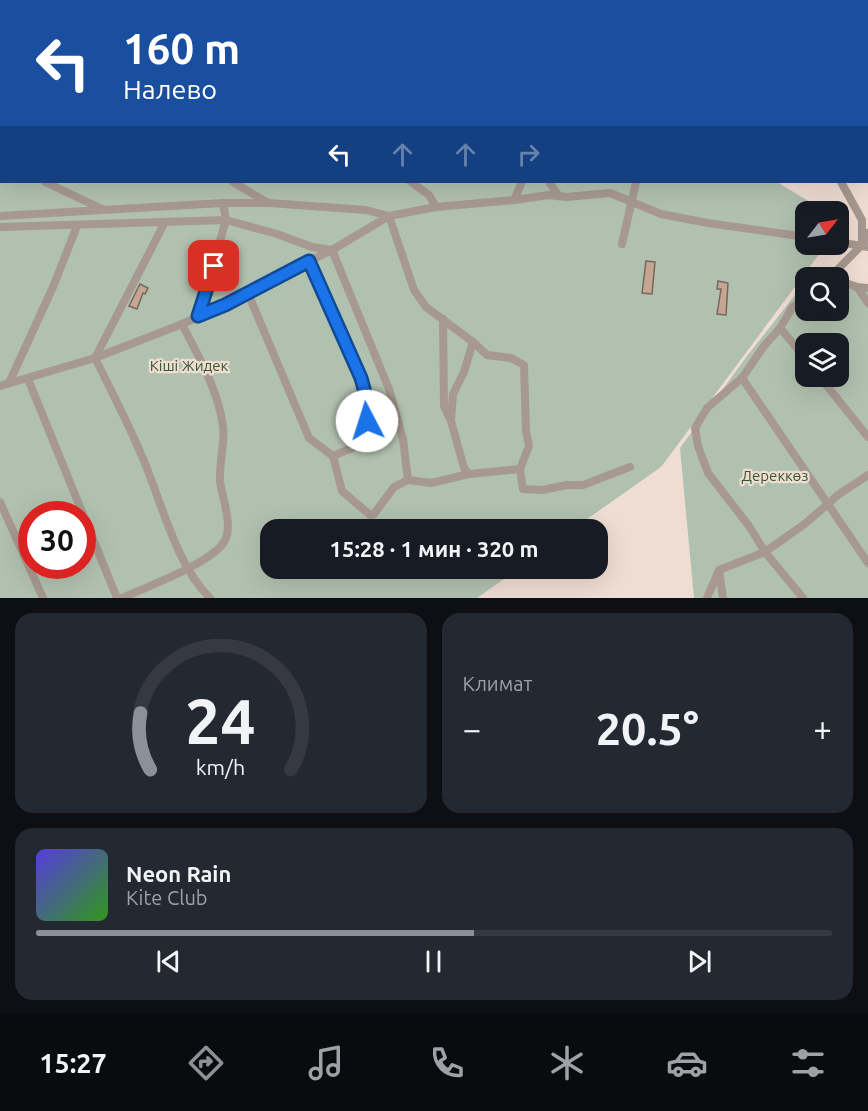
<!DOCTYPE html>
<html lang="ru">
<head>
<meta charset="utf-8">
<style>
  body { margin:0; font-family:Ubuntu,sans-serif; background:#242831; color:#f1f3f6; height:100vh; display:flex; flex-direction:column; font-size:22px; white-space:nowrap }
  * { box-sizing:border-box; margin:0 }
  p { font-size:20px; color:#9ea1a6 }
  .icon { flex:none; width:33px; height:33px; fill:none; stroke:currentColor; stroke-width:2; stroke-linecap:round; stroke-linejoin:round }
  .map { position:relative; height:598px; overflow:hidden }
  .side { display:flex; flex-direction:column; gap:15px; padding:15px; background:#0d0f14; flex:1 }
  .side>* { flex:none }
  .guide { position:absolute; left:0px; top:0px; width:868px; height:183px; box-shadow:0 6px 24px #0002; background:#1a4fa0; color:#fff; overflow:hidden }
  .needle { width:39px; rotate:59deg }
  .tools { position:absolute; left:795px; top:201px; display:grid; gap:12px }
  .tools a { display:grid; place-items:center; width:54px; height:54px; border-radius:12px; background:#171b24; box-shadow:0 6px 24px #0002; font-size:30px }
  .speed { position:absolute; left:18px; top:501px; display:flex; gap:12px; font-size:30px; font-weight:700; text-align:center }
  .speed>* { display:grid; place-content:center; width:78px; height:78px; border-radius:50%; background:#171b24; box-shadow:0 6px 24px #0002; line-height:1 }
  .speed .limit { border:9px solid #d22; background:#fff; color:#111 }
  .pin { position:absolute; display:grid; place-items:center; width:51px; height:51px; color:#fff; margin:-26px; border-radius:12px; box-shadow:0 3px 9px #0006 }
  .me { position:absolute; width:66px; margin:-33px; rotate:355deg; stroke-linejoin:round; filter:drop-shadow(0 0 4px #0008) }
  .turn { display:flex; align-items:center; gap:21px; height:126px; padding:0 24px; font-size:27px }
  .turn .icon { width:78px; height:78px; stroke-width:2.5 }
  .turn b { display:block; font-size:42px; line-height:51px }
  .lanes { display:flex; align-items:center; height:57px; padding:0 24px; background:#0003; justify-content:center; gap:30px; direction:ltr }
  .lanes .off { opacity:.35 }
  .big { font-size:45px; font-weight:700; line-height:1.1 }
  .side .widget { flex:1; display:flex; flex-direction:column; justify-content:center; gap:9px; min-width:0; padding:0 21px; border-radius:18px; background:#242831 }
  .side .dial { align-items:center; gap:0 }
  .dial svg { height:156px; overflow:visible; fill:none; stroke:#363941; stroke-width:7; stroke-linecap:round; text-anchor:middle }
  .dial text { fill:#f1f3f6; stroke:none }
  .song { display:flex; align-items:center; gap:18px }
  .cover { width:72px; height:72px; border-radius:9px; background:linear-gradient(135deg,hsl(250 70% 55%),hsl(110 70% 35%)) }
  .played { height:6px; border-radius:3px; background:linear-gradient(90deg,#8c9099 55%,#363941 55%) }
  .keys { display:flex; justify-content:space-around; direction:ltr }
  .heat { display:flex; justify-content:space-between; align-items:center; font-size:33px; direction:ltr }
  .side .tiles { flex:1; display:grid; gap:15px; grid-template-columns:1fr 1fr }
  .widget:last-child { grid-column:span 2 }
  .trip { position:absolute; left:260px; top:519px; width:348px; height:60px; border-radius:18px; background:#171b24; box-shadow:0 6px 24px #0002; font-weight:700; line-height:60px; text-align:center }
  .tab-bar { display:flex; height:96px; justify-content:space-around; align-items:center; background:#090b0e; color:#9ea1a6 }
  .tab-bar .icon { width:42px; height:42px }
  .tab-bar .selected { color:#8c9099 }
  .tab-bar b { font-size:27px; color:#f1f3f6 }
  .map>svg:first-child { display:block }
</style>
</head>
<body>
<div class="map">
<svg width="868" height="598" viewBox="0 0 868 598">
  <rect width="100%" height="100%" fill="#efddd3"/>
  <g fill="#b1c1af" fill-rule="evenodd">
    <path d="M0 0 488 1 2 2V182H777L825 211 806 212V244L826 245 661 467 573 529 270 530V568L518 569 477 598H0ZM32 514H82V566H32Z"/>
    <path d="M802 286H805L806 310H838L839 287 868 288V598H694L680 448 747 356ZM806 344H838V376H806Z"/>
  </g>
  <g fill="#c6a592" stroke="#76675e" stroke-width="1.5">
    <path d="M646 261 655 262 652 294 642 293Z"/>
    <path d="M718 281 728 283 726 315 717 314 721 289H717Z"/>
    <path d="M140 284 148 288 145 294 143 293 137 309 129 306Z"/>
  </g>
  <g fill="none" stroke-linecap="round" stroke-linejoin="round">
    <g stroke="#a7998f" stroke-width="8">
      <path d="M113 0 116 2"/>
      <path d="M292 0 294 2"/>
      <path d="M454 0 457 2"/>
      <path d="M695 0 696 2"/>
      <path d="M850 0 852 2"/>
      <path d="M867 12H868"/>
      <path d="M0 46 2 47"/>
      <path d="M0 155 2 156"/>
      <path d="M867 174H868"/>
      <path d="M45 182 102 209"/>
      <path d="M233 182 268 203"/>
      <path d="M411 182 429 195 436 207"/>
      <path d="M549 182 559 196"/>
      <path d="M841 182 862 220V245"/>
      <path d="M514 200 522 182"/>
      <path d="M0 216 223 203H269L366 210 389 216"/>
      <path d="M389 216 414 290 426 307 473 342 487 355 511 358 524 365 526 431 529 446 520 469 523 489 542 490 567 485H583L630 467"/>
      <path d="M165 222 95 358C111 390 127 421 141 454 161 499 175 564 210 598"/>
      <path d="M0 227 226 220 277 234 312 247 332 250 389 216 436 207 514 200 549 195 566 197 610 193 661 214 708 223 806 237"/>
      <path d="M838 242 868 247"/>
      <path d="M622 244 636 182"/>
      <path d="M829 278 862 245 868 233"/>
      <path d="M838 280 857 287 868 288"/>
      <path d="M857 287 868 303"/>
      <path d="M247 291 309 438 333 456 352 448 366 435 368 407 361 378 309 261"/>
      <path d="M198 316 226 220 223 203"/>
      <path d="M443 319 444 406 450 419"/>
      <path d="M780 328 806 359"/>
      <path d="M473 342 464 372 453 394 451 421 464 468 469 474 520 469"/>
      <path d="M819 376 868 437"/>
      <path d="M742 378 868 563"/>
      <path d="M28 379 117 598"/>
      <path d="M9 383 53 287 77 226"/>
      <path d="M0 386 95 358 182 324 225 305 247 291 332 250 389 389 403 439 408 480"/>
      <path d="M333 456 342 491 370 515 374 514 394 487 408 480 431 483 469 474"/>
      <path d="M0 502 43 598"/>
      <path d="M719 571 723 598"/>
      <path d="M122 598C146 587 215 562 225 540 233 525 222 497 220 481 219 463 225 444 223 426 218 389 198 356 182 324"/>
      <path d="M707 598 719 570 765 552 806 523 838 495 868 475"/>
      <path d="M803 598 765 552 749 526 708 473 698 446 695 428 707 408 742 378 764 346 780 328 792 308 806 297"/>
    </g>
  </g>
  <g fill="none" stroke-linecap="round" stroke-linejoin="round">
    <g stroke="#114b97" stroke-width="15">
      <path id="route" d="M214 266 198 316 225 305 309 261 361 378 369 407 367 421"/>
    </g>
    <use href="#route" stroke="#1a73e8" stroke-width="10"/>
  </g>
  <g text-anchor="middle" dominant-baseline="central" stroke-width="4.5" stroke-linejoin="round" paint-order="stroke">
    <g font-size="15" fill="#335930" stroke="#efddd3">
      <text x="189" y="365">Кіші Жидек</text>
      <text x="775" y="475">Дереккөз</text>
    </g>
  </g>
</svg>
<div class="tools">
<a><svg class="needle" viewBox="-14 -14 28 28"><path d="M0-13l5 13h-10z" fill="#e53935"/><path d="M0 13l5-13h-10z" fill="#9ea1a6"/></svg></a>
<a><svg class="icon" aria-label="search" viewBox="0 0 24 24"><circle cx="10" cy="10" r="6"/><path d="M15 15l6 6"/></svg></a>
<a><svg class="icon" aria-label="layers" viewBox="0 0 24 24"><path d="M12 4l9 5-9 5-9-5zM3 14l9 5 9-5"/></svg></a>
</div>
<div class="speed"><div class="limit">30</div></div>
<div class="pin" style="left:214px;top:266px;background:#d93025"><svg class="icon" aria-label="arrive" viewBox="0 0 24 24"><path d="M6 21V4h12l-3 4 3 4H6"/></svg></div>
<svg class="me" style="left:367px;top:421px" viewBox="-20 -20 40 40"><circle r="19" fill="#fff"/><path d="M0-13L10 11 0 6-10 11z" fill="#1a73e8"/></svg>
<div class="trip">15:28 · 1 мин · 320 m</div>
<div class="guide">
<div class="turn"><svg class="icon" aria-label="left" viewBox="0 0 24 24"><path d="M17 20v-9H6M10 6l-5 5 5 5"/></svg><div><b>160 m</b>Налево</div></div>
<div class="lanes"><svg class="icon" aria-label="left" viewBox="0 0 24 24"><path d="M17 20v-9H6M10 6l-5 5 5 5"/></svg><svg class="icon off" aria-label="ahead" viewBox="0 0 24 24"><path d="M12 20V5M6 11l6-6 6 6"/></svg><svg class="icon off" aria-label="ahead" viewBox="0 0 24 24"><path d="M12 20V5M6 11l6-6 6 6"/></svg><svg class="icon off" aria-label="right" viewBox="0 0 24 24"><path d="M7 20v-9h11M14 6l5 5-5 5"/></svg></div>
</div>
</div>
<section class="side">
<div class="tiles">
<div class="widget dial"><svg viewBox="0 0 100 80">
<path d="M14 69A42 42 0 1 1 86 69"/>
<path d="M14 69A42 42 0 0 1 9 40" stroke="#8c9099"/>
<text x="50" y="56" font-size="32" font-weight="700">24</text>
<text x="50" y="72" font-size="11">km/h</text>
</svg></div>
<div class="widget"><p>Климат</p>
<div class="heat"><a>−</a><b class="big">20.5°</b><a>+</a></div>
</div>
<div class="widget">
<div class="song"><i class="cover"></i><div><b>Neon Rain</b><p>Kite Club</p></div></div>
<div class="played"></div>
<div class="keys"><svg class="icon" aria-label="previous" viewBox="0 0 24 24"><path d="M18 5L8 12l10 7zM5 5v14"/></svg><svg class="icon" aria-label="pause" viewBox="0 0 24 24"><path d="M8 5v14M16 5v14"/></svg><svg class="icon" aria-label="next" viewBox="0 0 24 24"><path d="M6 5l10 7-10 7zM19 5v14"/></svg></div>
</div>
</div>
</section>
<nav class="tab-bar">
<b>15:27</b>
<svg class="icon selected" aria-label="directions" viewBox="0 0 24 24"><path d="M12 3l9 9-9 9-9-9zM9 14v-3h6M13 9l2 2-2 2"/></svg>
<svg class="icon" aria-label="music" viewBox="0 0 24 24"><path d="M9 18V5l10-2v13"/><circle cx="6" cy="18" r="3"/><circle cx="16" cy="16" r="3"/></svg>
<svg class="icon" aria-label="phone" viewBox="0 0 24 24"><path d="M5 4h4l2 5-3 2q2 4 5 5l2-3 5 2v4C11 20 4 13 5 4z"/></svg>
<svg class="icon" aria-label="climate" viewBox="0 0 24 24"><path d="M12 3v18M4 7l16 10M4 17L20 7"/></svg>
<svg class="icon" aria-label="car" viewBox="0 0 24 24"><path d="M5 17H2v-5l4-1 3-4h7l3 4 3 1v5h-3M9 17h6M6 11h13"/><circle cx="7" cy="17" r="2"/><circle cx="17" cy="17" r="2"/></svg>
<svg class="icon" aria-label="filters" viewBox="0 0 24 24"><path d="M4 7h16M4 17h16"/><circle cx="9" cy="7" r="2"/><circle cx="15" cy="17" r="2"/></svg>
</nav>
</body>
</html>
